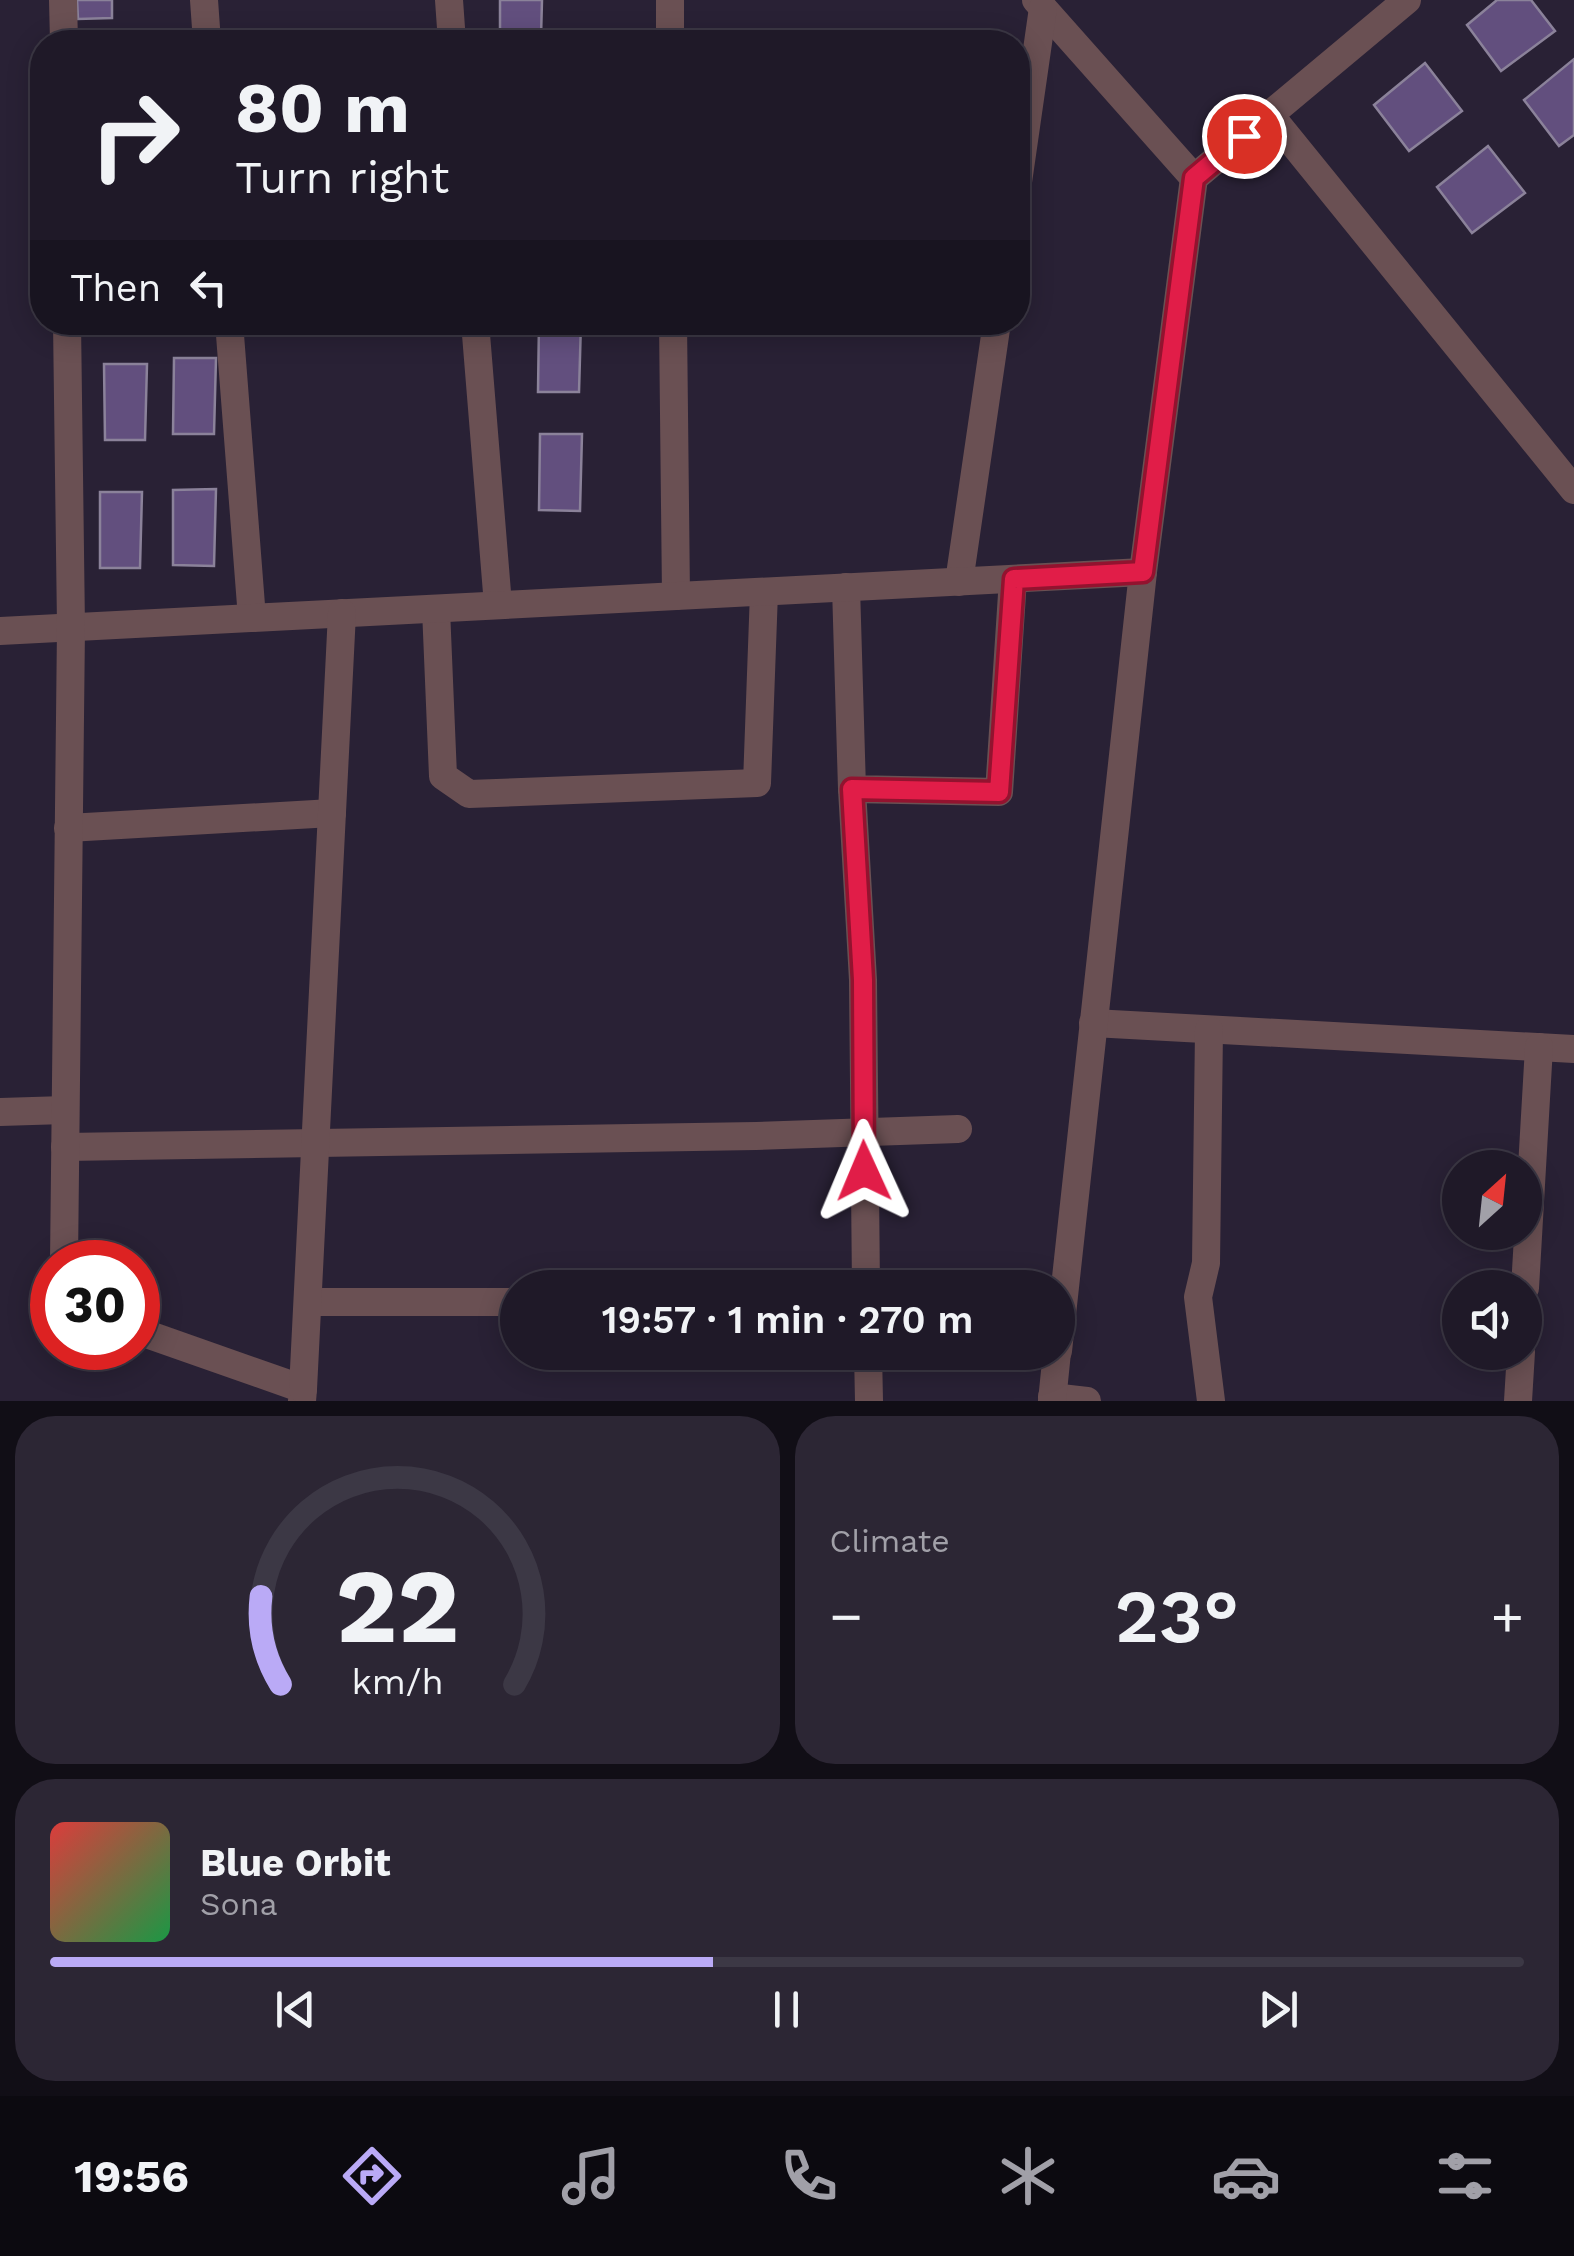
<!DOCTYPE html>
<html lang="en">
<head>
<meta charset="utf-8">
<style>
  body { margin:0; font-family:"Work Sans",sans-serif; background:#2c2634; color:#f1f3f6; height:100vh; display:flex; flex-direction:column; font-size:38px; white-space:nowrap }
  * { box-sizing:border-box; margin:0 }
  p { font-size:32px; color:#a1a0a8 }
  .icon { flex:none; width:55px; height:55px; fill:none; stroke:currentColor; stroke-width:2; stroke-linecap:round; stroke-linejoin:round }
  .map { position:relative; height:1401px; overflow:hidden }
  .details { display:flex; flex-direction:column; gap:15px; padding:15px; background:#110e16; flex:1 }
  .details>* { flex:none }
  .hud { position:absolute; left:30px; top:30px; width:1000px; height:305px; border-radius:40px; box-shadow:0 5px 25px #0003,0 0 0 2px #3c3845; background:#1f1928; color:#f1f3f6; overflow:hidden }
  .needle { width:65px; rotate:27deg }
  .buttons { position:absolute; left:1442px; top:1150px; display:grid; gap:20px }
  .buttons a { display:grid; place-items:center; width:100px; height:100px; border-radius:50%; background:#1f1928; box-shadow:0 5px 25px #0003,0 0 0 2px #3c3845; font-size:50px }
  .speed { position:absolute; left:30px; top:1240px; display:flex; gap:20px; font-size:50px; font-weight:700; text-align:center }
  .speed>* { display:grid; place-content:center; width:130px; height:130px; border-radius:50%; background:#1f1928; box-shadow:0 5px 25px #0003,0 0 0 2px #3c3845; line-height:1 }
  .speed .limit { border:15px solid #d22; background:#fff; color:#111 }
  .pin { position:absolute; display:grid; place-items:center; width:85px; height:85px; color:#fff; margin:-42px; border:5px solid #fff; border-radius:50%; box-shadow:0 2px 10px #0007 }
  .me { position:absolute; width:110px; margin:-55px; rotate:359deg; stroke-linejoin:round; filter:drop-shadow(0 0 8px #0008) }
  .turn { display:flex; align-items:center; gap:35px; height:210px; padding:0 40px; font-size:45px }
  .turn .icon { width:130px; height:130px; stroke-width:2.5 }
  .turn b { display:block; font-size:70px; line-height:85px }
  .then { display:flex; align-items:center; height:95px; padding:0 40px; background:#0003; gap:20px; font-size:38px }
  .big { font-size:75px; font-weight:600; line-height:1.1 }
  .details .card { flex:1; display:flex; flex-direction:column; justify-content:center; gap:15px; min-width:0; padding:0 35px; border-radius:40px; background:#2c2634 }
  .details .dial { align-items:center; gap:0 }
  .dial svg { height:260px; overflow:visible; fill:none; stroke:#3c3845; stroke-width:7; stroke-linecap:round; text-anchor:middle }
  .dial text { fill:#f1f3f6; stroke:none }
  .song { display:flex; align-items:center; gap:30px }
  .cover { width:120px; height:120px; border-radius:15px; background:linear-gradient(135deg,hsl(0 70% 55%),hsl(140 70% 35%)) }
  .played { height:10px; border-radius:5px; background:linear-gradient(90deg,#baaaf6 45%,#3c3845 45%) }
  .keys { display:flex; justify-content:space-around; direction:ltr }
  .heat { display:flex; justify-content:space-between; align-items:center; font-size:55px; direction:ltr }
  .details .tiles { flex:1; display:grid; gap:15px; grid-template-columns:1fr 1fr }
  .card:last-child { grid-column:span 2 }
  .trip { position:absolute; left:500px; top:1270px; width:575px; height:100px; border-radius:50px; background:#1f1928; box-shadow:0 5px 25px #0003,0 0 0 2px #3c3845; font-weight:600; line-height:100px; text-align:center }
  .dock { display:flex; height:160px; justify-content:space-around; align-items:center; background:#0c0a10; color:#a1a0a8 }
  .dock .icon { width:70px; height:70px }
  .dock .current { color:#baaaf6 }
  .dock b { font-size:45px; color:#f1f3f6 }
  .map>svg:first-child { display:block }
</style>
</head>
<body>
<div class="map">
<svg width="1574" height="1401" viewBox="0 0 1574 1401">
  <rect width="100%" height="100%" fill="#292135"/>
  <g fill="#624f7e" stroke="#8b829a" stroke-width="2.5">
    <path d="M77 0H112V18L78 19Z"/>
    <path d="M500 0H542L541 37 500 36Z"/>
    <path d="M1497 0H1531L1555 31 1501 71 1467 25Z"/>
    <path d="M1574 59V135L1559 146 1524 100Z"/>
    <path d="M1425 63 1462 111 1409 151 1374 105Z"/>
    <path d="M1488 146 1525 193 1472 233 1437 187Z"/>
    <path d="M539 322H581L579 392H538Z"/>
    <path d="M174 358H216L214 434H173Z"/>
    <path d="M104 364H147L145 440H105Z"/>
    <path d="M540 434H582L580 511 539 510Z"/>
    <path d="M216 489 214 566 173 565V490Z"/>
    <path d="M100 492H142L140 568H100Z"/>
  </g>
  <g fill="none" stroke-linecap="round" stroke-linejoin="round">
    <g stroke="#6a5053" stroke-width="28">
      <path d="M63 0 64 42"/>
      <path d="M204 0 207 42"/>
      <path d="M449 0 452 42"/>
      <path d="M670 0V42"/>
      <path d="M1036 0 1194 178"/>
      <path d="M1270 115 1574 490"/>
      <path d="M1018 182 1043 8"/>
      <path d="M229 322 252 618"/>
      <path d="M475 322 498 605"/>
      <path d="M673 322 676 596"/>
      <path d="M959 582 997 322"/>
      <path d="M846 587 852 789 999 792 1013 579"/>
      <path d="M436 609 443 776 469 794 757 783 764 592"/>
      <path d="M0 631 1143 572"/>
      <path d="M852 789 863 980 866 1288"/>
      <path d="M68 828 332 813"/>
      <path d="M1093 1023 1574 1049"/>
      <path d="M1209 1030 1206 1263 1198 1297 1211 1401"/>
      <path d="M0 1112 65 1110"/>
      <path d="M65 1147 756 1136 958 1129"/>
      <path d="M64 1262 71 627 67 322"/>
      <path d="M1525 1288 1539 1047"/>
      <path d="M308 1302H518"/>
      <path d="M138 1331 303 1389 302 1401"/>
      <path d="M1058 1351 1143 572 1194 178 1407 0"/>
      <path d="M868 1352 869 1401"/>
      <path d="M303 1389 342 613"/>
      <path d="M1052 1397 1087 1401"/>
      <path d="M1052 1401 1057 1352"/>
      <path d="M1518 1401 1521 1352"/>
    </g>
  </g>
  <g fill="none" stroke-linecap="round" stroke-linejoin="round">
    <g stroke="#92132f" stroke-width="25">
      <path id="route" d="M864 1171 863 980 852 789 999 792 1014 579 1143 572 1194 178 1244 136"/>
    </g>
    <use href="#route" stroke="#e11d48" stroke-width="18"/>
  </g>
</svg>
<div class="buttons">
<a><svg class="needle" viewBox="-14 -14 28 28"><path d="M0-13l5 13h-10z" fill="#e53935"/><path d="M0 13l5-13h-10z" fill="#a1a0a8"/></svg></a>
<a><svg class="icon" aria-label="sound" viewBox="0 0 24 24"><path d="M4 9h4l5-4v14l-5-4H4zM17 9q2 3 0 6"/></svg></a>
</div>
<div class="speed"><div class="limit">30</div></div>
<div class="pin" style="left:1244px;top:136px;background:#d93025"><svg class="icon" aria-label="arrive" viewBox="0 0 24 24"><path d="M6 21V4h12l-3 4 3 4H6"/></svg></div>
<svg class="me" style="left:864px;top:1171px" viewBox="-20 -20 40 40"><path d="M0-17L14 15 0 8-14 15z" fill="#e11d48" stroke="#fff" stroke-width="4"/></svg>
<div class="trip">19:57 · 1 min · 270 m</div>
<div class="hud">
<div class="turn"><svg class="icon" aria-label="right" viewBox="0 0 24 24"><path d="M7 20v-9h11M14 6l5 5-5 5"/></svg><div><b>80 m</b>Turn right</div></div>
<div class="then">Then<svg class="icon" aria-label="left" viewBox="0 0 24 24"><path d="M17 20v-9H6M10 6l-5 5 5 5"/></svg></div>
</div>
</div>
<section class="details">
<div class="tiles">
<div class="card dial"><svg viewBox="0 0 100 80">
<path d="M14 69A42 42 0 1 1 86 69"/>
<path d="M14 69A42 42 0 0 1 8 42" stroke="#baaaf6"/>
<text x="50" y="56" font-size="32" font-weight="700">22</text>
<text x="50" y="72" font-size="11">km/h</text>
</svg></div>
<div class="card"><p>Climate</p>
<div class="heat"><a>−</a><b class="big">23°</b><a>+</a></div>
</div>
<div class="card">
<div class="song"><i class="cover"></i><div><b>Blue Orbit</b><p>Sona</p></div></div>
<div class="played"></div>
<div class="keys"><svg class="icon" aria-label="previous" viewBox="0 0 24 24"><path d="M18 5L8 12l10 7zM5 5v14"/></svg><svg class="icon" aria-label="pause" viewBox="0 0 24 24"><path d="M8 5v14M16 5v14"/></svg><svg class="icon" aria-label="next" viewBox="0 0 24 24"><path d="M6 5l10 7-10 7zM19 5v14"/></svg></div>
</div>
</div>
</section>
<nav class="dock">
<b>19:56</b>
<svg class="icon current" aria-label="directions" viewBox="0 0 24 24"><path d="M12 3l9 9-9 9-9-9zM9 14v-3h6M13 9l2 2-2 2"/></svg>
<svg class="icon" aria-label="music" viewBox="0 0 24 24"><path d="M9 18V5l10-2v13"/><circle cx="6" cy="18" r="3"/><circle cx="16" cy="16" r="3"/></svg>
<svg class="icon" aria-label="phone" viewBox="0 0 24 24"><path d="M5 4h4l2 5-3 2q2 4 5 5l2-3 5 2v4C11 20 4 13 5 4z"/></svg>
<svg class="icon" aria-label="climate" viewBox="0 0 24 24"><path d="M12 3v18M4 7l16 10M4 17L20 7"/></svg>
<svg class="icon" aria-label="car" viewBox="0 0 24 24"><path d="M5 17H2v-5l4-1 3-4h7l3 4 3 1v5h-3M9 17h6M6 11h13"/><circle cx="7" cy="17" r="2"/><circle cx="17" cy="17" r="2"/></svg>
<svg class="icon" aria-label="filters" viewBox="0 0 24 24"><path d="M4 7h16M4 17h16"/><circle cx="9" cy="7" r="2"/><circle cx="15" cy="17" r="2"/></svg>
</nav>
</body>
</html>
